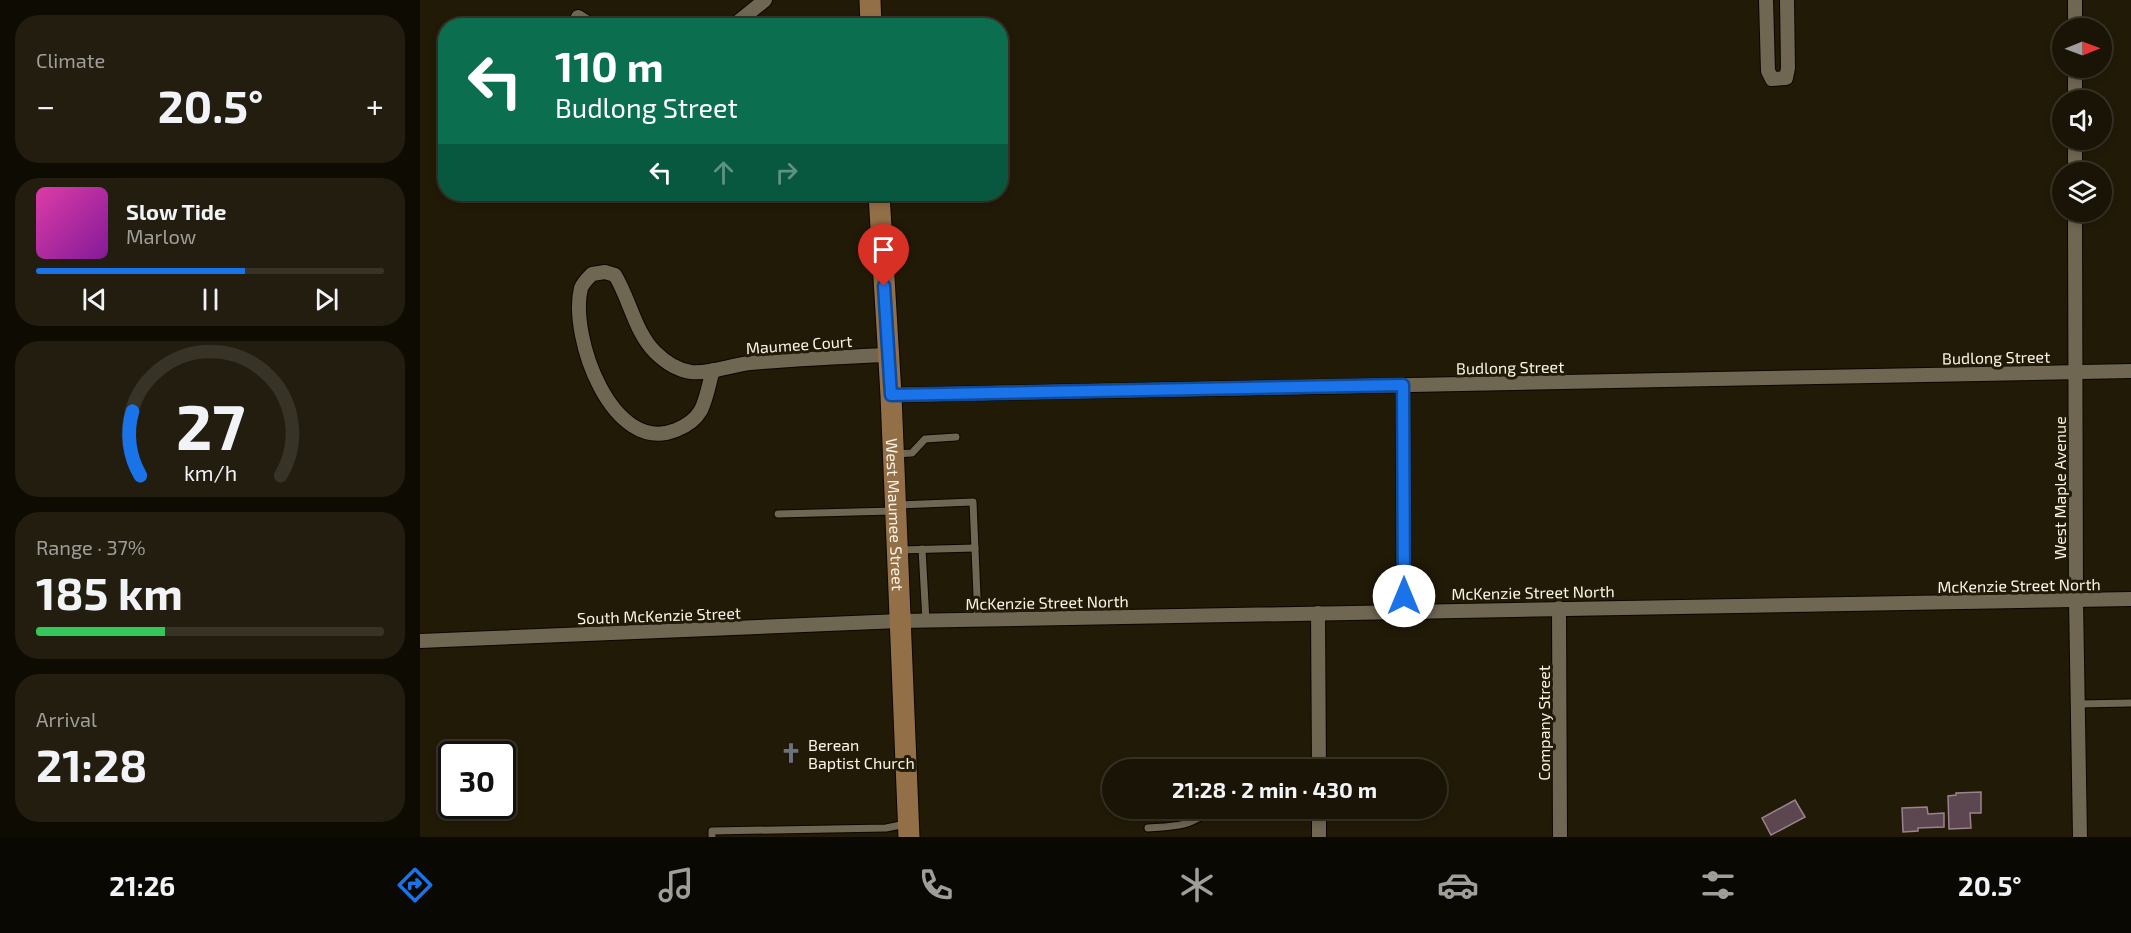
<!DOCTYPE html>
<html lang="en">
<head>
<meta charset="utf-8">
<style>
  body { margin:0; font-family:"Exo 2",sans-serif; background:#221d0f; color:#f1f3f6; height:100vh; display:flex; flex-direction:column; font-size:22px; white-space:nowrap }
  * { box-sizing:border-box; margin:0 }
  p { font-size:20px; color:#9f9e9a }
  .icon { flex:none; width:33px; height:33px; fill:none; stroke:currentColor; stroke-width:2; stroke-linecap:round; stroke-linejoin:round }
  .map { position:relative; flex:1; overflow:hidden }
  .side { display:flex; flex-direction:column; gap:15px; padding:15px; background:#0e0b03; width:420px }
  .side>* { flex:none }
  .hud { position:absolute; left:18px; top:18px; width:570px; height:183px; border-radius:24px; box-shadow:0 3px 9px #0003,0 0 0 2px #373327; background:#0b6e4f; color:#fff; overflow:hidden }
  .needle { width:39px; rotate:89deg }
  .buttons { position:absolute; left:1632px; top:18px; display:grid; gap:12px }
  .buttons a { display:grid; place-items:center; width:60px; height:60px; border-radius:50%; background:#191405; box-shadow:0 3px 9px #0003,0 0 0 2px #373327; font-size:30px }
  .speed { position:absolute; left:18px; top:741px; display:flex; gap:12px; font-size:30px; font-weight:700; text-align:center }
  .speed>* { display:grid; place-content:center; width:78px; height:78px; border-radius:50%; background:#191405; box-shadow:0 3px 9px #0003,0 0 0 2px #373327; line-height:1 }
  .speed .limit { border:3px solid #111; border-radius:9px; background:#fff; color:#111 }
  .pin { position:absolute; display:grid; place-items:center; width:51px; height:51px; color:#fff; margin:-62px -26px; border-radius:50% 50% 50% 0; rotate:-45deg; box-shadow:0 0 6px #0007 }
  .pin .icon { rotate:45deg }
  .me { position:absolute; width:66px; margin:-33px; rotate:0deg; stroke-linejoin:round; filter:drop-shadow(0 0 4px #0008) }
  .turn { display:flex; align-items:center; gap:21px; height:126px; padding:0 18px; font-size:27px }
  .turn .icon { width:78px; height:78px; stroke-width:2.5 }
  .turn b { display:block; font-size:42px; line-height:51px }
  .lanes { display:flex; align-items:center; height:57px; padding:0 18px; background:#0003; justify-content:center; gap:30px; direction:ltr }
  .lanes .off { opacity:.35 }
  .big { font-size:45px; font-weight:700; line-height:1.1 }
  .side .widget { flex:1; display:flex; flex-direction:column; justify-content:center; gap:9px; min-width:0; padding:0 21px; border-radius:24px; background:#221d0f }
  .side .dial { align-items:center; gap:0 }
  .dial svg { height:156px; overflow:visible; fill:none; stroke:#373327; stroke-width:7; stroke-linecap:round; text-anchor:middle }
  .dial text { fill:#f1f3f6; stroke:none }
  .song { display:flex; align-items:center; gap:18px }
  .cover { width:72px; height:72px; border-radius:9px; background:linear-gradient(135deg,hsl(320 70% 55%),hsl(290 70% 35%)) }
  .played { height:6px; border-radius:3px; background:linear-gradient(90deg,#1a73e8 60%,#373327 60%) }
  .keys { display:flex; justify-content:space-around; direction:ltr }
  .heat { display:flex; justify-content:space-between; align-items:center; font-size:33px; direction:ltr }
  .charge { height:9px; border-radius:4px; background:linear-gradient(90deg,#34c759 37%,#373327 0) }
  .trip { position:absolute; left:682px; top:759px; width:345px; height:60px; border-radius:30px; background:#191405; box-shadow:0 3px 9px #0003,0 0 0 2px #373327; font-weight:700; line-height:60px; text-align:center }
  .tabs { display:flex; height:96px; justify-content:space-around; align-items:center; background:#0a0802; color:#9f9e9a }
  .tabs .icon { width:42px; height:42px }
  .tabs .selected { color:#1a73e8 }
  .tabs b { font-size:27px; color:#f1f3f6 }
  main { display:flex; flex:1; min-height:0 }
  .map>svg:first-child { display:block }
</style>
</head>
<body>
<main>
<section class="side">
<div class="widget"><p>Climate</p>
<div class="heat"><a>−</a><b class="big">20.5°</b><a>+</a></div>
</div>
<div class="widget">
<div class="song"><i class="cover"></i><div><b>Slow Tide</b><p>Marlow</p></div></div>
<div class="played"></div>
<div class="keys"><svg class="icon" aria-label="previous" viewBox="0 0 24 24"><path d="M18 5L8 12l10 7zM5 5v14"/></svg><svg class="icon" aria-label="pause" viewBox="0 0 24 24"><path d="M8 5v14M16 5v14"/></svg><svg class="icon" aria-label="next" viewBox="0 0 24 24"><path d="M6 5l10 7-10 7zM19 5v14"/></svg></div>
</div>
<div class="widget dial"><svg viewBox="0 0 100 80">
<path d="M14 69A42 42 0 1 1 86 69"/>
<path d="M14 69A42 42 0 0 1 10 36" stroke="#1a73e8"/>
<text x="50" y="56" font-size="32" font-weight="700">27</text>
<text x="50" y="72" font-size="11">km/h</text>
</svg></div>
<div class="widget"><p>Range · 37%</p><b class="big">185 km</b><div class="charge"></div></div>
<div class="widget"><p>Arrival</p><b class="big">21:28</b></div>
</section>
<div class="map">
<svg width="1711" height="837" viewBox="0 0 1711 837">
  <rect width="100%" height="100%" fill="#211a07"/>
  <g fill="#5c4650" stroke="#9b828e" stroke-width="1.5">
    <path d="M1561 792V813H1550L1551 828 1529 829 1528 796 1536 795V793Z"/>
    <path d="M1375 800 1385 817 1351 835 1342 818Z"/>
    <path d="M1507 807 1508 814 1524 813V827L1498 828V831L1483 832 1482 808Z"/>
  </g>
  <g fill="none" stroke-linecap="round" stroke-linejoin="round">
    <g stroke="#0b0500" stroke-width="9">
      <g id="lane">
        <path d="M475 454 492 453 505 439 536 437"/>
        <path d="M478 505 553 502 558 620"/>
        <path d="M358 514 473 511"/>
        <path d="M502 549 506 621"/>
        <path d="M480 550 555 548"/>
        <path d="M1658 704 1711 703"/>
        <path d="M728 828C759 826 768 827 794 808"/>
        <path d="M292 837V831L466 828 486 824"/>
      </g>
    </g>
    <g stroke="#0b0500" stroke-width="16">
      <g id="street">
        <path d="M1346 0 1348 71 1352 79 1366 78 1368 68 1367 0"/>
        <path d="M158 17 172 26"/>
        <path d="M313 26 345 0"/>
        <path d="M1655 28V0"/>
        <path d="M1655 100V68"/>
        <path d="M1655 172V140"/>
        <path d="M1655 212 1656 600 1660 837"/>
        <path d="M293 370C289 383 287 398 281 410 276 419 266 426 256 430 192 456 149 336 161 288 163 283 168 278 172 274L185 272 195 275C210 300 215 332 235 352 245 362 257 370 271 372 290 374 311 365 330 363 376 359 421 357 467 355"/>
        <path d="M983 385 984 611"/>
        <path d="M471 395 1711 371"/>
        <path d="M1139 608 1140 837"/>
        <path d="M898 613 899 770"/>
        <path d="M0 641 480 621 1711 599"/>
        <path d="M899 808V837"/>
      </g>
    </g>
    <g stroke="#0b0500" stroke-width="23">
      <g id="primary">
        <path d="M450 0 451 26"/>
        <path id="s1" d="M459 194 471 395 489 837"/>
      </g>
    </g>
    <use href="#lane" stroke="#706752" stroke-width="7"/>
    <use href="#street" stroke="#706752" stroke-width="14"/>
    <use href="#primary" stroke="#936f47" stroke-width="21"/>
  </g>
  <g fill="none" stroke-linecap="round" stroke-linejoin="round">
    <g stroke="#114b97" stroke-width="15">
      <path id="route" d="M464 286 471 395 983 385 984 596"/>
    </g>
    <use href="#route" stroke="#1a73e8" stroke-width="10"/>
  </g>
  <defs>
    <g id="church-bare" transform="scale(1.62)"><path d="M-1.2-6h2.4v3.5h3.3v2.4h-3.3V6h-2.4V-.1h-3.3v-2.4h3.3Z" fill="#6b7280" stroke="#211a07" stroke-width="2.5" paint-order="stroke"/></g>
  </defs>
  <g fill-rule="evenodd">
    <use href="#church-bare" x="371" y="753"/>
  </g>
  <g text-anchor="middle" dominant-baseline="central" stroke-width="6" stroke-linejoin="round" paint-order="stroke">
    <g font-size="16" fill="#f9f4e7" stroke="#211a07">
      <text transform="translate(379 344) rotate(-4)">Maumee Court</text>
      <text transform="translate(1576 357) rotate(-1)">Budlong Street</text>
      <text transform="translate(1090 367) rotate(-1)">Budlong Street</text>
      <text transform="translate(1639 488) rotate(-90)">West Maple Avenue</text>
      <text stroke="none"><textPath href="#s1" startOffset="321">West Maumee Street</textPath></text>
      <text transform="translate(1599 585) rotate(-1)">McKenzie Street North</text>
      <text transform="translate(1113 592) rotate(-1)">McKenzie Street North</text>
      <text transform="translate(627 602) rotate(-1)">McKenzie Street North</text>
      <text transform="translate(239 615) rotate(-2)">South McKenzie Street</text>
      <text transform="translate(1123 723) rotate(-90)">Company Street</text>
    </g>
    <g font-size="16" fill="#f9f4e7" stroke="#211a07" text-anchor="start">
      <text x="388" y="744">Berean<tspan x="388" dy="18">Baptist Church</tspan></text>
    </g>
  </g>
</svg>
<div class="buttons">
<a><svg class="needle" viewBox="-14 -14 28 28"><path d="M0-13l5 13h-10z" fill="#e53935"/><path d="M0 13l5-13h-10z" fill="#9f9e9a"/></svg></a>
<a><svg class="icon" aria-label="sound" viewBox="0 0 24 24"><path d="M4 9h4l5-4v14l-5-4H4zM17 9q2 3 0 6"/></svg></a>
<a><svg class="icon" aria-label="layers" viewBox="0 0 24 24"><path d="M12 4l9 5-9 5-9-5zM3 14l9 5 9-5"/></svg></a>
</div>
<div class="speed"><div class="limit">30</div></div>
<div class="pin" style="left:464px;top:286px;background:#d93025"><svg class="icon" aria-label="arrive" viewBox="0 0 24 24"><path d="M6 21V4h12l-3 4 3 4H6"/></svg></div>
<svg class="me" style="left:984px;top:596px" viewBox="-20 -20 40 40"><circle r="19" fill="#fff"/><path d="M0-13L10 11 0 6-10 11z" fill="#1a73e8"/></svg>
<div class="trip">21:28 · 2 min · 430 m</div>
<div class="hud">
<div class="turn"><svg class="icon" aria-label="left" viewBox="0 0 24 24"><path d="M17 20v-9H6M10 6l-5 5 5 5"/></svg><div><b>110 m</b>Budlong Street</div></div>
<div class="lanes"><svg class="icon" aria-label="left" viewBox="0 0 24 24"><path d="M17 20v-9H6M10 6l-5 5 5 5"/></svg><svg class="icon off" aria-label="ahead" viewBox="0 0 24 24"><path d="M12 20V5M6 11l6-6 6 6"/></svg><svg class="icon off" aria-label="right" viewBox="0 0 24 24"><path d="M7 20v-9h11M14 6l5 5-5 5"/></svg></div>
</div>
</div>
</main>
<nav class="tabs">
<b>21:26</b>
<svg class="icon selected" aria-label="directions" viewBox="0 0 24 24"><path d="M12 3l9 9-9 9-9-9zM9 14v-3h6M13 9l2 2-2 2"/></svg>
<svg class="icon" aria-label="music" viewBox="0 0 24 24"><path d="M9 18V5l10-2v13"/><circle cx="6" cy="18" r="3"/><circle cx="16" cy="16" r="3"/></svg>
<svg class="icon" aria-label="phone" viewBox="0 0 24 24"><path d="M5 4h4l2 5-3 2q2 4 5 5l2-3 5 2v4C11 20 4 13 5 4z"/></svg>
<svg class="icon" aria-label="climate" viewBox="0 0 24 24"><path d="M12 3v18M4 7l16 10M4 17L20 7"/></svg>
<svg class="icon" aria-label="car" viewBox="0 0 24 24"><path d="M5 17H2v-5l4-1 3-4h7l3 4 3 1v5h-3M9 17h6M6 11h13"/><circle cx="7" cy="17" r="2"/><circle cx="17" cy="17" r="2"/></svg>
<svg class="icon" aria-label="filters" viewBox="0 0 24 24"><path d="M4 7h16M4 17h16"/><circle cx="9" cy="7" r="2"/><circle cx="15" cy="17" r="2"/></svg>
<b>20.5°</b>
</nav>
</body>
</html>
